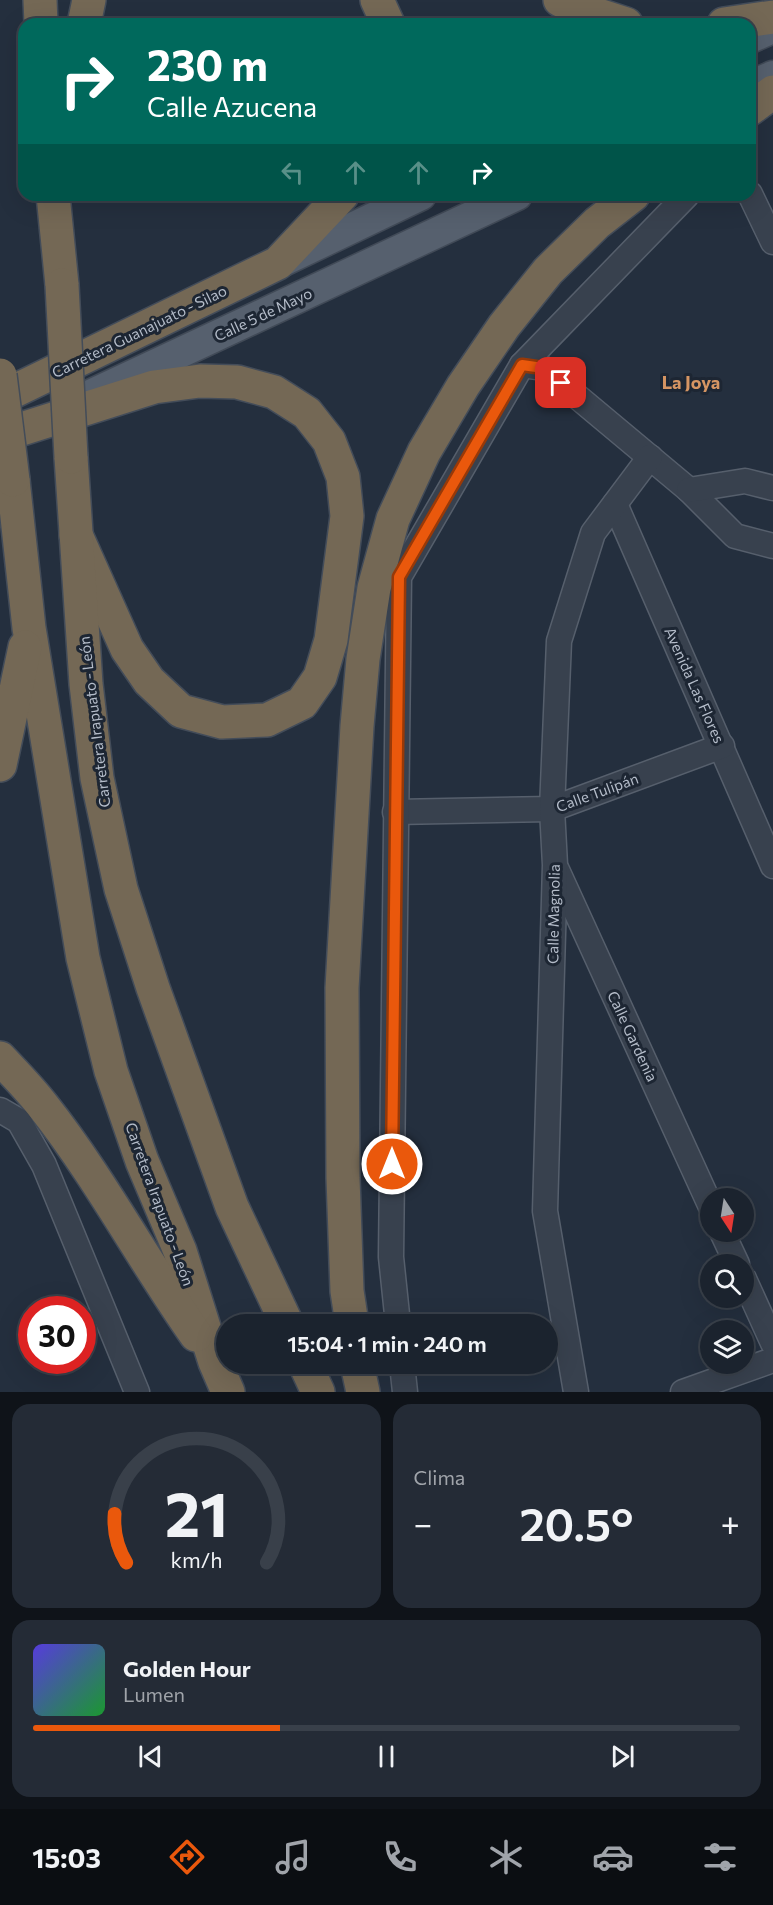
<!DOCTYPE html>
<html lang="es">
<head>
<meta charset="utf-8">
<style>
  body { margin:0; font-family:Commissioner,sans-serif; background:#242b36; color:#f1f3f6; height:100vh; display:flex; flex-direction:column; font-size:22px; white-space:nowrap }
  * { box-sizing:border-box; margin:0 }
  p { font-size:20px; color:#a0a4aa }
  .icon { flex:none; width:33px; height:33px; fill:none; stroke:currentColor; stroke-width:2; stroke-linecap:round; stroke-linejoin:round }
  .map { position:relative; height:1392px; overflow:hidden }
  .panel { display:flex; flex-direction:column; gap:12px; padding:12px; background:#0f1319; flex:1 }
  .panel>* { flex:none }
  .guide { position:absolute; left:18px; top:18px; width:738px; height:183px; border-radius:18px; box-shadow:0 6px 24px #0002,0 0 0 2px #39404a; background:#00695c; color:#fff; overflow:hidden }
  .needle { width:39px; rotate:168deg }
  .tools { position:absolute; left:700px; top:1188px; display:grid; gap:12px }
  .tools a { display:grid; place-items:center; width:54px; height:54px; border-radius:50%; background:#1b232e; box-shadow:0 6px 24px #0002,0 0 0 2px #39404a; font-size:30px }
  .speed { position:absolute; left:18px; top:1296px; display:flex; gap:12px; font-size:30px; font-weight:700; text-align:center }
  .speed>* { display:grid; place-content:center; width:78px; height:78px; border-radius:50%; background:#1b232e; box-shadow:0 6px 24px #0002,0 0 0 2px #39404a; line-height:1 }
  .speed .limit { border:9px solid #d22; background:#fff; color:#111 }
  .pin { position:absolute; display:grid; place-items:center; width:51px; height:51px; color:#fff; margin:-26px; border-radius:12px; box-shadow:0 3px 9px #0006 }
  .me { position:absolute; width:66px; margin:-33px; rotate:0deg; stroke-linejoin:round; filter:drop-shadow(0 0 4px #0008) }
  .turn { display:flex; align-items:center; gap:21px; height:126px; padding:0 30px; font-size:27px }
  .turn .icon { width:78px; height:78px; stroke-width:2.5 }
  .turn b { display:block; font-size:42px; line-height:51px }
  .lanes { display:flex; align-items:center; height:57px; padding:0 30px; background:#0003; justify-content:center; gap:30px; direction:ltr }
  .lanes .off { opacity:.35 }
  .big { font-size:45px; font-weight:600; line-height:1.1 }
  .panel .widget { flex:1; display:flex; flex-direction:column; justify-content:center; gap:9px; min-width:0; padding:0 21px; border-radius:18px; background:#242b36 }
  .panel .dial { align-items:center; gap:0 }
  .dial svg { height:156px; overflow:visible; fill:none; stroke:#39404a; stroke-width:7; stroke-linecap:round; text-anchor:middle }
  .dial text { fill:#f1f3f6; stroke:none }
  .song { display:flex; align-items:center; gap:18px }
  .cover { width:72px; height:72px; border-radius:9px; background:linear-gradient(135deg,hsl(250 70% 55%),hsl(130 70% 35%)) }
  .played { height:6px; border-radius:3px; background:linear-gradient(90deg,#ea580c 35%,#39404a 35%) }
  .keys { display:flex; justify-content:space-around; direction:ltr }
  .heat { display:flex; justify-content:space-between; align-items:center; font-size:33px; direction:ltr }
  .panel .tiles { flex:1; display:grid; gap:12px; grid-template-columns:1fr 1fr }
  .widget:last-child { grid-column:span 2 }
  .trip { position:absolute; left:216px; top:1314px; width:342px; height:60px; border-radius:30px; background:#1b232e; box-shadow:0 6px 24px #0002,0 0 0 2px #39404a; font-weight:600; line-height:60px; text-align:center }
  .dock { display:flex; height:96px; justify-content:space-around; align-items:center; background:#0b0e12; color:#a0a4aa }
  .dock .icon { width:42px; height:42px }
  .dock .active { color:#ea580c }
  .dock b { font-size:27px; color:#f1f3f6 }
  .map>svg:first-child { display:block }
</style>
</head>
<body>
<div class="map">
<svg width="773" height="1392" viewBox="0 0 773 1392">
  <rect width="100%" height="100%" fill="#242f3e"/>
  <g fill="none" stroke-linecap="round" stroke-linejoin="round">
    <g stroke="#565f6c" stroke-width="27">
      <g id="minor">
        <path d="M750 194 773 242"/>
        <path d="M522 365 543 368 689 490 735 536 773 546"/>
        <path d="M689 490 745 481 773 488"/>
        <path d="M615 504 773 866"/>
        <path d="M395 812 552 809 722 746"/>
        <path d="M557 870 711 1207"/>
        <path d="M0 1110 19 1121 44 1165 137 1392"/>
        <path d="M722 1232 737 1264"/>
        <path d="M744 1279 773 1343"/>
        <path d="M398 1324 391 1257 399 577 522 365 687 195"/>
        <path d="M402 1364 405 1392"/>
        <path d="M576 1392 545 1211 555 865 552 809 559 641 593 533 650 457"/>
        <path d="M683 1392 773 1360"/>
      </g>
    </g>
    <g stroke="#414a57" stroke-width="33">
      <g id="major">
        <path d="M750 38 773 28"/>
        <path d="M750 86 773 76"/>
        <path d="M283 261 421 195"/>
        <path d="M88 396 517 195"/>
      </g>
    </g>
    <g stroke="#434c59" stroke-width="36">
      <g id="highway">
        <path d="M40 0 41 24"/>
        <path d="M377 0 388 24"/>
        <path d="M560 0 580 9 626 24"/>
        <path d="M84 24 89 0"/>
        <path d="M724 24 773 17"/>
        <path d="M750 109 773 92"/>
        <path d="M53 195 62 285"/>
        <path d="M0 398 278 263 342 195"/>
        <path d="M0 438 9 433 154 387 200 381 237 382 274 392 307 413 329 441 343 477 347 516 331 640 320 677 302 703 267 720 222 722 181 711 149 681 127 649 76 535"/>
        <path d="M71 457 86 684 97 778 121 889 153 988 232 1207 287 1324"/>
        <path d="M13 480 29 628 83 958 111 1071 142 1161 180 1251 215 1362 228 1392"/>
        <path d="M0 765 25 647"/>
        <path d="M0 1058C15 1074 30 1089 43 1106 100 1178 143 1260 196 1335"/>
        <path d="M352 1324 347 1291 343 1178 342 988 357 726 363 659 374 588 393 519 424 452 463 386 504 326 548 271 597 223 633 195"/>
        <path d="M305 1364 318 1392"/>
        <path d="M357 1364 363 1392"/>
      </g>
    </g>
    <use href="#minor" stroke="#38414e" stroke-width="24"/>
    <use href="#major" stroke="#56606e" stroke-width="30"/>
    <use href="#highway" stroke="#746855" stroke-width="33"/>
    <g stroke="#434c59" stroke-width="36" stroke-linecap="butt">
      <g id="highway-bridge">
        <path d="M62 285 71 457"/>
        <path d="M0 375 13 480"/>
      </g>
    </g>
    <use href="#highway-bridge" stroke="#746855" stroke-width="33"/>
  </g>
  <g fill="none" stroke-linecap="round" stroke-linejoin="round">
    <g stroke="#983908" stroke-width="15">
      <path id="route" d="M392 1164 399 577 522 365 543 368 561 383"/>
    </g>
    <use href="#route" stroke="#ea580c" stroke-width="10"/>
  </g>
  <g text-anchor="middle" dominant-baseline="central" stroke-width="6" stroke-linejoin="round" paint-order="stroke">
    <g font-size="15" fill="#b4bcc9" stroke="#1d2633">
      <text transform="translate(263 314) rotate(-25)">Calle 5 de Mayo</text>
      <text transform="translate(139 331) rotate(-26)">Carretera Guanajuato - Silao</text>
      <text transform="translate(695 685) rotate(66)">Avenida Las Flores</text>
      <text transform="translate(94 722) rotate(-97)">Carretera Irapuato - León</text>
      <text transform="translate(597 792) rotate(-20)">Calle Tulipán</text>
      <text transform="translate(553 914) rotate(-89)">Calle Magnolia</text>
      <text transform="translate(633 1036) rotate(65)">Calle Gardenia</text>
      <text transform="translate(160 1204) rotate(70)">Carretera Irapuato - León</text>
    </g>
    <g font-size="18" font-weight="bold" fill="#d59563" stroke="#1d2633">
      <text x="691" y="382">La Joya</text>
    </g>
  </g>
</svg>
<div class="tools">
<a><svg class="needle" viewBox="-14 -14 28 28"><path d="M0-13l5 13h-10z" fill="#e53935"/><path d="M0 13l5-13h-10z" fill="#a0a4aa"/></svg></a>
<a><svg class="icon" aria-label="search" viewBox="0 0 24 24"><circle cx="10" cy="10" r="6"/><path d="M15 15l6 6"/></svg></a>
<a><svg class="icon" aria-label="layers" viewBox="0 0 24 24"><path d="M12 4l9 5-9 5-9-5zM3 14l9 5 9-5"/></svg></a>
</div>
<div class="speed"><div class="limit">30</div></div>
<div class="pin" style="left:561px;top:383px;background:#d93025"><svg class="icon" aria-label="arrive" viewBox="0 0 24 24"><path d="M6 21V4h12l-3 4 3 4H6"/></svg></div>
<svg class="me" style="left:392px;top:1164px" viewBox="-20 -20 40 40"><circle r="17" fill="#ea580c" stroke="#fff" stroke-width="3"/><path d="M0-11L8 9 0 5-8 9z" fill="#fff"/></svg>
<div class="trip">15:04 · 1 min · 240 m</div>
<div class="guide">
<div class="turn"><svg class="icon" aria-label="right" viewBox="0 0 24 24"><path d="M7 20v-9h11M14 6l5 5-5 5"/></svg><div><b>230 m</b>Calle Azucena</div></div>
<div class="lanes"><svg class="icon off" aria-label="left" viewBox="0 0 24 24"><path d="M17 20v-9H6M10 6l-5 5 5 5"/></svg><svg class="icon off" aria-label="ahead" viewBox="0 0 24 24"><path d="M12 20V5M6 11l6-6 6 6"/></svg><svg class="icon off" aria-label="ahead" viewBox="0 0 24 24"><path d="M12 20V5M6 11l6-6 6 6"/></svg><svg class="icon" aria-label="right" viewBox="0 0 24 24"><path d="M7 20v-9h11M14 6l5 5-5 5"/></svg></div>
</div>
</div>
<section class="panel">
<div class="tiles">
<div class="widget dial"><svg viewBox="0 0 100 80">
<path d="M14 69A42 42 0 1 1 86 69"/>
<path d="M14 69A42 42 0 0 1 8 44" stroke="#ea580c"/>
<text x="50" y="56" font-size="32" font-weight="700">21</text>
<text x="50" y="72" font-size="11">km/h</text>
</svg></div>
<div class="widget"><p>Clima</p>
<div class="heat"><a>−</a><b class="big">20.5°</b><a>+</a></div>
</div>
<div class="widget">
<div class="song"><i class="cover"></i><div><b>Golden Hour</b><p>Lumen</p></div></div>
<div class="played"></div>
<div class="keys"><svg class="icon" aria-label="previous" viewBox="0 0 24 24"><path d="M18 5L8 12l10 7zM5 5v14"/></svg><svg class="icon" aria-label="pause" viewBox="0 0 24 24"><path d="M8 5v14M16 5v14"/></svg><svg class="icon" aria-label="next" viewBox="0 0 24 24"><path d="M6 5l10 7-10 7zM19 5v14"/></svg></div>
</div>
</div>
</section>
<nav class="dock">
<b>15:03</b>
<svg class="icon active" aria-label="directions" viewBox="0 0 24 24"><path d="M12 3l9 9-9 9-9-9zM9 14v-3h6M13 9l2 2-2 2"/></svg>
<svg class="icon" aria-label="music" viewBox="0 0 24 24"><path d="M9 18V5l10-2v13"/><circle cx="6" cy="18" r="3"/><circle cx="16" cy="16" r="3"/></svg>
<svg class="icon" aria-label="phone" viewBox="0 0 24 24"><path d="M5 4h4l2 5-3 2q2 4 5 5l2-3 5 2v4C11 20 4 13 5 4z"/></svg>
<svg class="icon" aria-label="climate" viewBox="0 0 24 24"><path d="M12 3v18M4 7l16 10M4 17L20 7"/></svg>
<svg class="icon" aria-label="car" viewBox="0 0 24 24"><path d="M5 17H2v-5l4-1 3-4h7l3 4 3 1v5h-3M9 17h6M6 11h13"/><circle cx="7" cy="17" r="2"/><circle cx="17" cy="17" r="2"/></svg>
<svg class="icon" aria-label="filters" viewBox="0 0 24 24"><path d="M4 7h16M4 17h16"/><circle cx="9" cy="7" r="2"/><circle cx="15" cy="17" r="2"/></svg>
</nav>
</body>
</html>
